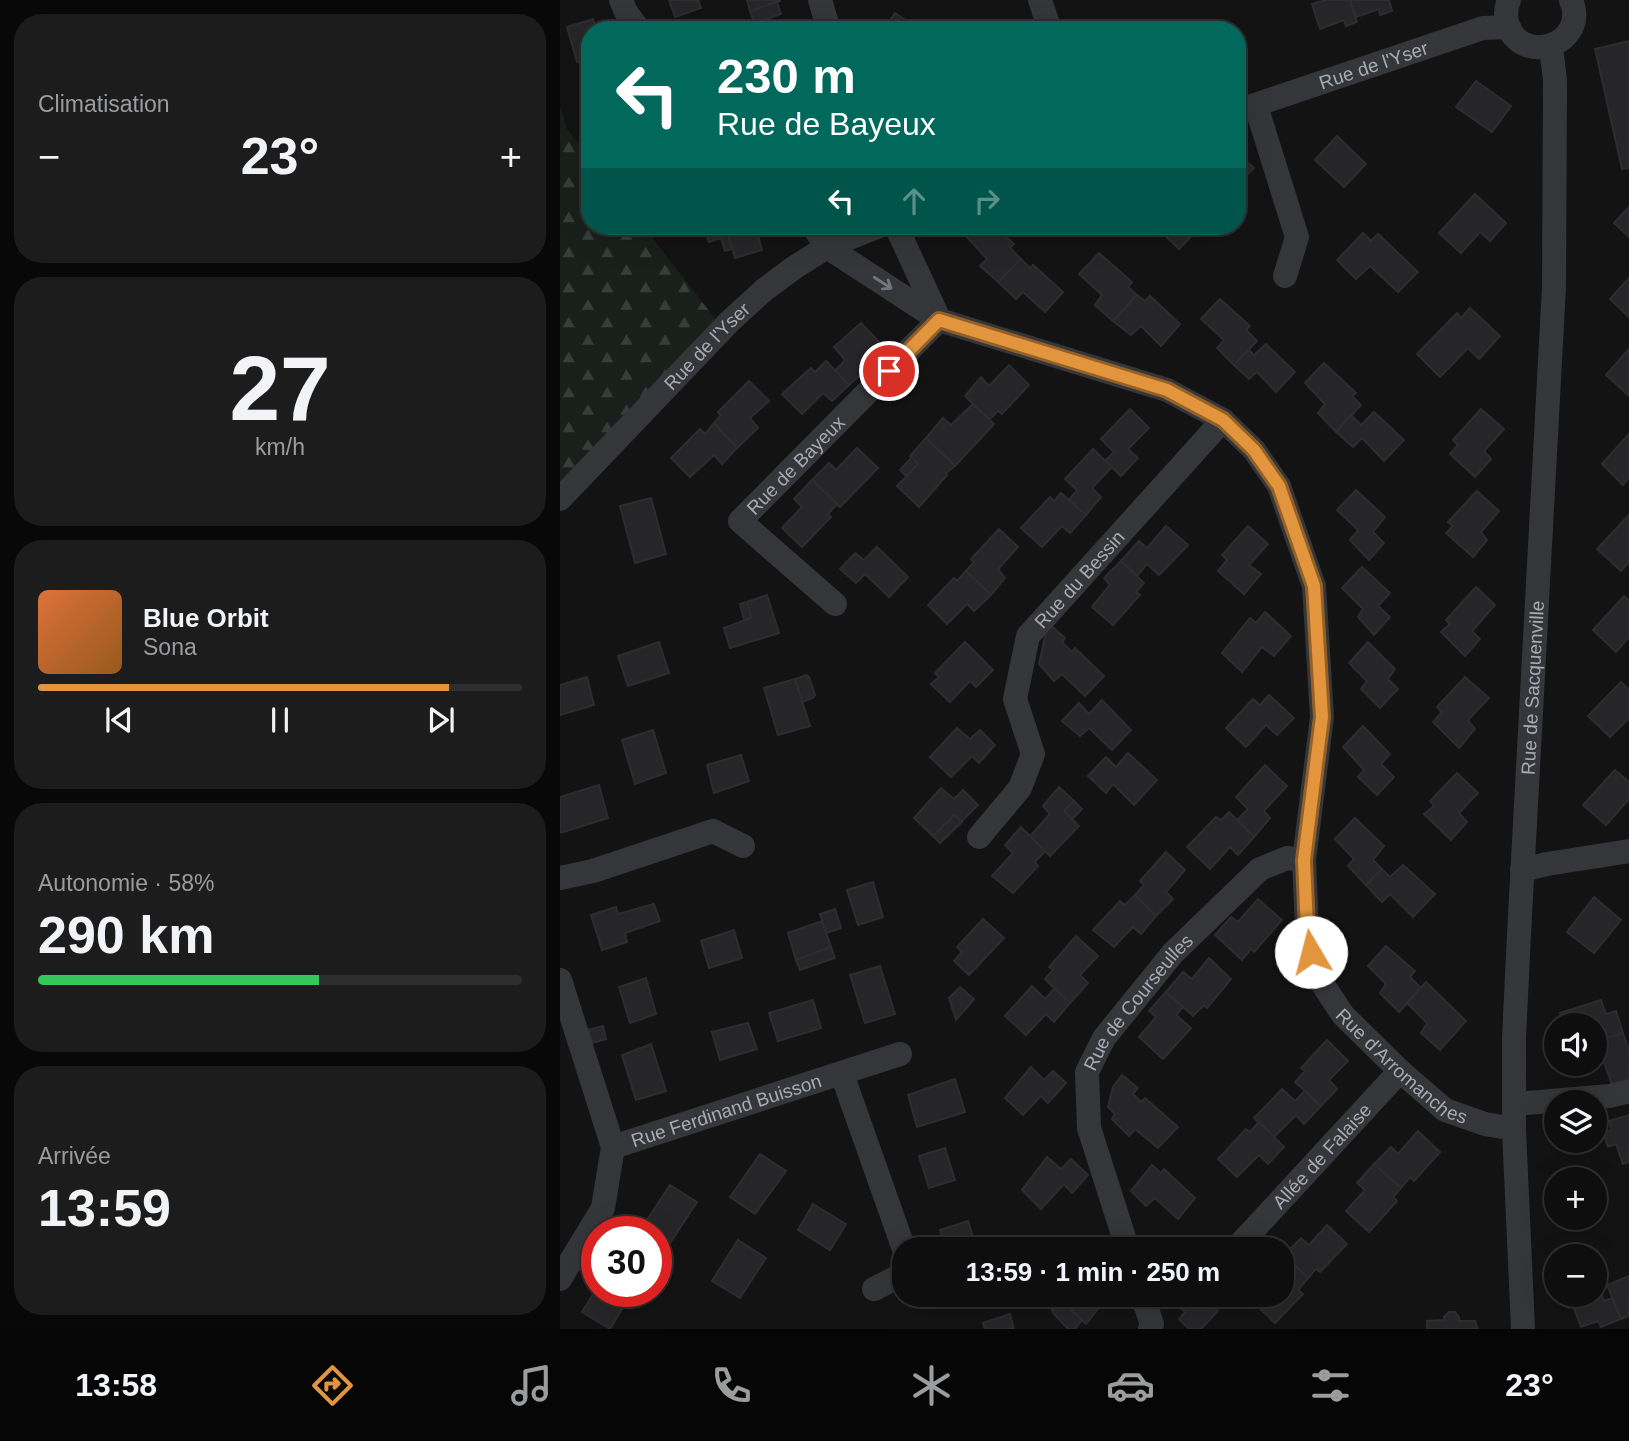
<!DOCTYPE html>
<html lang="fr">
<head>
<meta charset="utf-8">
<style>
  body { margin:0; font-family:Arial,sans-serif; background:#1c1c1d; color:#f1f3f6; height:100vh; display:flex; flex-direction:column; font-size:26px; white-space:nowrap }
  * { box-sizing:border-box; margin:0 }
  p { font-size:23px; color:#9b9c9e }
  .icon { flex:none; width:38px; height:38px; fill:none; stroke:currentColor; stroke-width:2; stroke-linecap:round; stroke-linejoin:round }
  .map { position:relative; flex:1; overflow:hidden }
  .details { display:flex; flex-direction:column; gap:14px; padding:14px; background:#080808; width:560px }
  .details>* { flex:none }
  .guide { position:absolute; left:21px; top:21px; width:665px; height:214px; border-radius:28px; box-shadow:0 7px 28px #0002,0 0 0 2px #2e2e2f; background:#00695c; color:#fff; overflow:hidden }
  .buttons { position:absolute; left:984px; top:1013px; display:grid; gap:14px }
  .buttons a { display:grid; place-items:center; width:63px; height:63px; border-radius:50%; background:#0e0e0f; box-shadow:0 7px 28px #0002,0 0 0 2px #2e2e2f; font-size:35px }
  .speed { position:absolute; left:21px; top:1216px; display:flex; gap:14px; font-size:35px; font-weight:700; text-align:center }
  .speed>* { display:grid; place-content:center; width:91px; height:91px; border-radius:50%; background:#0e0e0f; box-shadow:0 7px 28px #0002,0 0 0 2px #2e2e2f; line-height:1 }
  .speed .limit { border:10px solid #d22; background:#fff; color:#111 }
  .pin { position:absolute; display:grid; place-items:center; width:60px; height:60px; color:#fff; margin:-30px; border:4px solid #fff; border-radius:50%; box-shadow:0 2px 7px #0007 }
  .me { position:absolute; width:77px; margin:-38px; rotate:352deg; stroke-linejoin:round; filter:drop-shadow(0 0 5px #0008) }
  .turn { display:flex; align-items:center; gap:24px; height:147px; padding:0 21px; font-size:32px }
  .turn .icon { width:91px; height:91px; stroke-width:2.5 }
  .turn b { display:block; font-size:49px; line-height:60px }
  .lanes { display:flex; align-items:center; height:66px; padding:0 21px; background:#0003; justify-content:center; gap:35px; direction:ltr }
  .lanes .off { opacity:.35 }
  .big { font-size:52px; font-weight:600; line-height:1.1 }
  .details .tile { flex:1; display:flex; flex-direction:column; justify-content:center; gap:10px; min-width:0; padding:0 24px; border-radius:28px; background:#1c1c1d }
  .details .dial { align-items:center; gap:0 }
  .dial b { font-size:91px; line-height:1 }
  .song { display:flex; align-items:center; gap:21px }
  .cover { width:84px; height:84px; border-radius:10px; background:linear-gradient(135deg,hsl(20 70% 55%),hsl(30 70% 35%)) }
  .played { height:7px; border-radius:4px; background:linear-gradient(90deg,#e2953d 85%,#2e2e2f 85%) }
  .keys { display:flex; justify-content:space-around; direction:ltr }
  .heat { display:flex; justify-content:space-between; align-items:center; font-size:38px; direction:ltr }
  .charge { height:10px; border-radius:5px; background:linear-gradient(90deg,#34c759 58%,#2e2e2f 0) }
  .trip { position:absolute; left:332px; top:1237px; width:402px; height:70px; border-radius:28px; background:#0e0e0f; box-shadow:0 7px 28px #0002,0 0 0 2px #2e2e2f; font-weight:600; line-height:70px; text-align:center }
  .menu { display:flex; height:112px; justify-content:space-around; align-items:center; background:#060606; color:#9b9c9e }
  .menu .icon { width:49px; height:49px }
  .menu .active { color:#e2953d }
  .menu b { font-size:32px; color:#f1f3f6 }
  main { display:flex; flex:1; min-height:0 }
  .map>svg:first-child { display:block }
</style>
</head>
<body>
<main>
<section class="details">
<div class="tile"><p>Climatisation</p>
<div class="heat"><a>−</a><b class="big">23°</b><a>+</a></div>
</div>
<div class="tile dial"><b>27</b><p>km/h</p></div>
<div class="tile">
<div class="song"><i class="cover"></i><div><b>Blue Orbit</b><p>Sona</p></div></div>
<div class="played"></div>
<div class="keys"><svg class="icon" aria-label="previous" viewBox="0 0 24 24"><path d="M18 5L8 12l10 7zM5 5v14"/></svg><svg class="icon" aria-label="pause" viewBox="0 0 24 24"><path d="M8 5v14M16 5v14"/></svg><svg class="icon" aria-label="next" viewBox="0 0 24 24"><path d="M6 5l10 7-10 7zM19 5v14"/></svg></div>
</div>
<div class="tile"><p>Autonomie · 58%</p><b class="big">290 km</b><div class="charge"></div></div>
<div class="tile"><p>Arrivée</p><b class="big">13:59</b></div>
</section>
<div class="map">
<svg width="1069" height="1329" viewBox="0 0 1069 1329">
  <defs>
    <pattern id="forest-firs" width="22" height="20" patternUnits="userSpaceOnUse" patternTransform="scale(1.75)"><rect width="22" height="20" fill="#191f1a"/><path d="M5 1l3.5 6h-7zM16 11l3.5 6h-7z" fill="#373d39"/></pattern>
  </defs>
  <rect width="100%" height="100%" fill="#131314"/>
  <path fill="url(#forest-firs)" d="M0 106 7 129 30 158V226H83L157 321 0 493Z"/>
  <g fill="#262628" stroke="#2d2d30" stroke-width="2">
    <path d="M109 0H138L141 8 115 17Z"/>
    <path d="M187 0H219L220 1 190 11Z"/>
    <path d="M766 0H790L797 22 786 26 784 20 760 29 752 4Z"/>
    <path d="M790 0H829L832 11 820 15 819 9 796 17Z"/>
    <path d="M217 2 221 14 194 23 190 11Z"/>
    <path d="M335 13 361 30H323Z"/>
    <path d="M33 19 37 30H30V58L17 62 7 27Z"/>
    <path d="M1069 41V168L1062 169 1035 49Z"/>
    <path d="M916 81 951 106 932 132 896 107Z"/>
    <path d="M777 136 806 164 784 187 755 160Z"/>
    <path d="M677 153 694 168 677 185Z"/>
    <path d="M915 194 946 223 930 241 920 232 901 253 879 233Z"/>
    <path d="M1069 207V237L1054 223Z"/>
    <path d="M155 226H166L172 249 165 251 161 238 149 242 144 229Z"/>
    <path d="M166 226H195L202 250 175 258Z"/>
    <path d="M416 226H434L454 244 450 248 461 259 438 282 420 266 427 259 406 236Z"/>
    <path d="M599 226H657L649 235 640 227 619 249 597 228Z"/>
    <path d="M803 233 811 241 818 234 858 272 838 292 810 266 796 279 777 260Z"/>
    <path d="M539 253 572 282 568 287 577 295 553 321 535 305 542 295 519 274Z"/>
    <path d="M461 259 470 268 473 265 503 292 485 312 463 292 456 299 438 282Z"/>
    <path d="M1069 278V317L1050 299Z"/>
    <path d="M577 295 585 301 590 296 620 324 601 346 581 326 571 335 553 321Z"/>
    <path d="M660 299 690 326 686 330 697 341 674 365 657 348 664 340 641 319Z"/>
    <path d="M910 308 940 336 919 359 908 348 880 377 857 354 897 313 901 318Z"/>
    <path d="M301 323 320 343 300 361 306 370 289 385 275 371 285 360 274 347Z"/>
    <path d="M706 344 735 372 716 392 697 372 689 379 674 365 689 350 694 355Z"/>
    <path d="M1069 349V394L1068 395 1046 375Z"/>
    <path d="M266 361 289 385 272 401 263 393 242 414 222 394 251 368 255 372Z"/>
    <path d="M764 363 796 393 792 396 801 405 776 432 758 413 765 404 745 383Z"/>
    <path d="M449 365 469 385 442 414 438 411 429 420 405 396 421 377 429 386Z"/>
    <path d="M189 381 209 401 190 418 198 428 177 448 154 423 161 415 158 412Z"/>
    <path d="M413 404 434 424 395 466 366 438 383 418 391 425Z"/>
    <path d="M570 409 589 428 568 449 578 458 561 476 545 461 554 452 541 439Z"/>
    <path d="M921 409 944 429 924 451 931 459 915 477 890 454 898 445 893 440Z"/>
    <path d="M814 412 844 440 824 461 802 438 793 447 776 432 791 415 801 425Z"/>
    <path d="M154 423 177 448 162 464 154 455 130 477 111 458 140 429 145 434Z"/>
    <path d="M1069 434V478L1063 485 1042 464Z"/>
    <path d="M366 438 395 466 386 473 387 475 359 507 337 486 358 464 350 456Z"/>
    <path d="M297 448 318 468 280 507 252 480 269 463 276 470Z"/>
    <path d="M533 449 552 467 532 488 541 497 526 515 509 500 517 490 505 479Z"/>
    <path d="M352 457 358 464 346 476 340 470Z"/>
    <path d="M252 480 277 504 268 514 271 517 242 547 222 528 242 507 234 499Z"/>
    <path d="M796 490 825 517 813 532 824 543 809 560 790 540 798 530 777 510Z"/>
    <path d="M917 491 939 511 921 532 927 540 913 557 886 533 893 526 888 522Z"/>
    <path d="M501 493 526 515 510 533 502 526 482 547 461 528 490 497 494 501Z"/>
    <path d="M91 498 106 554 75 563 60 506Z"/>
    <path d="M1069 515V562L1061 571 1037 549Z"/>
    <path d="M606 526 628 545 599 575 587 564 577 576 561 561 579 541 587 548Z"/>
    <path d="M688 526 708 544 689 565 701 574 684 594 658 571 667 560 662 555Z"/>
    <path d="M439 529 458 547 438 569 445 578 431 595 406 571 414 562 411 559Z"/>
    <path d="M317 547 348 577 329 597 305 574 296 583 280 569 295 553 304 560Z"/>
    <path d="M561 561 584 583 576 592 580 595 553 625 532 607 550 585 544 578Z"/>
    <path d="M802 567 830 593 818 606 830 617 814 635 798 617 803 609 782 588Z"/>
    <path d="M406 571 431 595 414 611 407 604 387 624 368 605 394 578 397 581Z"/>
    <path d="M916 587 935 605 912 631 920 639 905 656 881 632 890 624 886 620Z"/>
    <path d="M207 595 219 633 170 648 164 628 191 618 187 602Z"/>
    <path d="M1064 596 1069 600V637L1056 652 1033 630Z"/>
    <path d="M187 602 191 618 184 620 180 604Z"/>
    <path d="M705 612 731 636 714 656 702 647 682 672 662 653 690 618 696 623Z"/>
    <path d="M490 625 505 638 502 642 512 652 515 648 544 676 525 696 502 674 494 681 479 664 486 632Z"/>
    <path d="M99 642 109 673 68 686 58 656Z"/>
    <path d="M405 642 433 670 416 687 410 681 390 702 371 684 379 677 375 673Z"/>
    <path d="M808 642 835 669 828 679 838 689 820 708 801 689 807 681 789 663Z"/>
    <path d="M246 675 249 677 255 695 253 698 242 702 235 679Z"/>
    <path d="M27 677 34 705 0 715V685Z"/>
    <path d="M905 677 929 698 908 720 915 729 899 748 873 722 882 712 877 707Z"/>
    <path d="M235 679 250 726 218 735 204 688Z"/>
    <path d="M1061 682 1069 690V718L1050 737 1028 716Z"/>
    <path d="M709 695 734 718 717 735 706 725 686 747 666 728 693 699 700 705Z"/>
    <path d="M542 700 571 730 552 750 529 728 520 736 502 721 519 703 529 714Z"/>
    <path d="M803 726 830 754 821 764 834 777 817 795 798 777 804 770 783 747Z"/>
    <path d="M397 728 410 739 420 730 435 745 419 763 412 756 391 777 370 757Z"/>
    <path d="M93 730 106 773 75 784 62 740Z"/>
    <path d="M568 753 597 780 574 805 553 784 546 793 528 776 546 757 556 767Z"/>
    <path d="M181 755 189 781 154 793 147 765Z"/>
    <path d="M705 765 727 786 704 811 710 818 694 837 677 820 688 809 676 797Z"/>
    <path d="M1055 770 1069 782V799L1046 825 1023 805Z"/>
    <path d="M897 773 918 793 899 813 907 822 891 840 864 814 874 806 870 801Z"/>
    <path d="M39 785 48 818 0 833V797Z"/>
    <path d="M499 787 514 801 504 811 519 826 490 856 470 836 490 814 483 806Z"/>
    <path d="M381 788 394 799 403 790 418 805 402 821 394 815 373 836 354 818Z"/>
    <path d="M514 801 522 809 512 819 504 811Z"/>
    <path d="M669 812 694 837 678 855 670 847 650 869 627 847 656 817 661 820Z"/>
    <path d="M394 815 402 822 380 843 373 836Z"/>
    <path d="M795 818 824 846 813 860 822 869 806 885 788 866 794 859 775 839Z"/>
    <path d="M461 827 485 851 475 862 478 866 453 893 432 876 453 853 445 845Z"/>
    <path d="M606 852 625 870 606 892 613 899 596 916 575 895 584 885 580 881Z"/>
    <path d="M843 865 875 894 853 917 830 894 822 902 806 885 822 869 830 877Z"/>
    <path d="M313 882 323 917 298 925 287 890Z"/>
    <path d="M575 895 596 916 581 934 573 927 554 947 533 930 560 901 565 905Z"/>
    <path d="M1034 897 1061 920 1034 953 1007 932Z"/>
    <path d="M698 899 722 920 694 952 691 949 682 960 655 935 671 917 678 922Z"/>
    <path d="M94 904 100 921 65 933 67 942 42 950 31 915 56 907 58 914Z"/>
    <path d="M275 909 281 928 266 933 260 914Z"/>
    <path d="M423 919 444 938 409 975 394 961 402 952 397 947Z"/>
    <path d="M262 921 271 947 236 960 228 933Z"/>
    <path d="M174 930 182 958 149 968 141 941Z"/>
    <path d="M516 936 538 956 520 975 528 983 510 1003 485 979 493 970 489 967Z"/>
    <path d="M826 946 855 971 850 977 861 988 839 1012 820 993 826 984 808 966Z"/>
    <path d="M271 947 275 958 240 970 236 960Z"/>
    <path d="M649 958 671 979 647 1008 644 1005 633 1016 606 992 623 972 632 979Z"/>
    <path d="M320 966 335 1014 305 1023 290 975Z"/>
    <path d="M86 978 96 1014 70 1023 59 987Z"/>
    <path d="M866 982 906 1021 880 1050 861 1033 867 1023 847 1003Z"/>
    <path d="M472 986 485 999 495 988 510 1003 494 1022 486 1014 466 1035 445 1016Z"/>
    <path d="M400 987 414 999 396 1020 389 998Z"/>
    <path d="M606 992 623 1007 616 1015 631 1028 603 1059 579 1037 596 1017 589 1011Z"/>
    <path d="M253 1000 261 1028 218 1041 209 1013Z"/>
    <path d="M1041 1000 1046 1014 1056 1011 1063 1033 1037 1041 1034 1034V1026H1004L1000 1013Z"/>
    <path d="M188 1023 197 1049 160 1060 152 1032Z"/>
    <path d="M43 1026 46 1039 32 1043 28 1030Z"/>
    <path d="M1063 1033 1069 1050V1080L1052 1085 1044 1062 1031 1066V1064H1034V1042Z"/>
    <path d="M767 1040 788 1061 769 1080 777 1089 761 1106 735 1082 745 1071 741 1068Z"/>
    <path d="M91 1044 106 1091 76 1100 62 1055Z"/>
    <path d="M471 1067 484 1080 493 1071 506 1083 488 1103 481 1096 463 1115 445 1098Z"/>
    <path d="M562 1075 578 1088 573 1094 581 1102 585 1098 618 1127 598 1148 575 1129 569 1136 552 1119 555 1114 548 1107 553 1087Z"/>
    <path d="M395 1079 405 1112 357 1127 348 1095Z"/>
    <path d="M722 1089 735 1101 745 1091 761 1106 744 1124 736 1115 714 1137 694 1118Z"/>
    <path d="M1069 1115V1162L1063 1164 1056 1144 1048 1147 1043 1132 1052 1130 1049 1121Z"/>
    <path d="M699 1122 724 1147 708 1164 699 1155 677 1177 658 1159 686 1129 690 1132Z"/>
    <path d="M858 1131 880 1152 854 1181 850 1177 841 1188 814 1164 831 1147 838 1154Z"/>
    <path d="M385 1148 395 1180 369 1188 359 1156Z"/>
    <path d="M200 1154 226 1171 195 1214 170 1197Z"/>
    <path d="M487 1157 501 1169 511 1159 528 1175 512 1193 504 1184 481 1209 462 1190Z"/>
    <path d="M814 1164 841 1188 833 1197 837 1201 809 1232 786 1211 805 1190 797 1183Z"/>
    <path d="M592 1165 601 1173 604 1169 635 1198 618 1219 595 1198 586 1206 571 1191Z"/>
    <path d="M110 1185 137 1202 110 1243 96 1234V1232H93L83 1226Z"/>
    <path d="M253 1204 286 1224 270 1250 238 1230Z"/>
    <path d="M408 1221 417 1250H385L380 1230Z"/>
    <path d="M767 1225 787 1244 760 1272 756 1269 748 1278 724 1255 741 1238 749 1245Z"/>
    <path d="M178 1240 206 1258 180 1298 152 1281Z"/>
    <path d="M724 1255 748 1278 738 1290 743 1294 715 1323 695 1304 704 1295H723V1257Z"/>
    <path d="M1069 1276V1316L1061 1319 1047 1285Z"/>
    <path d="M1038 1285 1044 1301 1052 1298 1061 1319 1041 1327 1038 1321 1021 1327 1009 1295H1034V1287Z"/>
    <path d="M37 1288V1292H72L50 1329 22 1312Z"/>
    <path d="M496 1295 522 1320 515 1329H508L493 1313 489 1302Z"/>
    <path d="M504 1295H537L534 1298 541 1305 526 1324 501 1300Z"/>
    <path d="M607 1295H652L647 1300 658 1311 641 1329H629L619 1319 625 1312Z"/>
    <path d="M889 1312H895L899 1317V1321H915L918 1329H867V1321L884 1320V1317Z"/>
    <path d="M450 1314 454 1329H425L423 1323Z"/>
  </g>
  <g fill="none" stroke-linecap="round" stroke-linejoin="round">
    <g stroke="#343639" stroke-width="24">
      <path d="M61 0 66 12 79 30"/>
      <path d="M260 0 269 30"/>
      <path d="M480 0 490 30"/>
      <path d="M949 0C946 7 945 14 947 22 959 68 1030 45 1011 0"/>
      <path d="M696 106 737 237 725 276"/>
      <path id="s1" d="M677 111 923 28 949 27"/>
      <path id="s2" d="M253 226 267 247 379 320 607 390 663 420 694 450 719 486 754 586 762 717 744 860 747 929 756 974 783 1015 840 1071 885 1110 925 1124 954 1129"/>
      <path d="M336 226 379 319"/>
      <path id="s3" d="M0 499 169 322 204 290 235 267 267 247 319 226"/>
      <path id="s4" d="M275 604 180 521 379 320"/>
      <path id="s5" d="M419 837 460 788 473 754 455 699 468 636 663 420"/>
      <path d="M962 870 987 864 1069 851"/>
      <path d="M0 878 33 871 153 831 183 846"/>
      <path d="M0 980 53 1147 43 1208 0 1279"/>
      <path d="M282 1074 345 1252"/>
      <path d="M954 1104 1050 1096 1069 1091"/>
      <path id="s6" d="M53 1147 340 1054"/>
      <path id="s7" d="M683 1241 840 1071"/>
      <path id="s8" d="M568 1250 529 1128 527 1072 544 1038 613 953 700 869 727 858 744 860"/>
      <path d="M314 1289 345 1273"/>
      <path d="M582 1295 592 1324 590 1329"/>
      <path id="s9" d="M963 1329 954 1129V1038L959 934 994 287 995 80 992 56 988 47"/>
    </g>
  </g>
  <defs><path id="oneway-shaft" d="M-6 0H5M1.5-3L5.5 0L1.5 3" fill="none" stroke-width="1.6" stroke-linecap="round" stroke-linejoin="round" transform="scale(1.75)"/></defs>
  <use stroke="#73777d" href="#oneway-shaft" transform="translate(323 283) rotate(33)"/>
  <g fill="none" stroke-linecap="round" stroke-linejoin="round">
    <g stroke="#936128" stroke-width="18">
      <path id="route" d="M329 371 379 320 607 390 663 420 694 450 719 486 754 586 762 717 744 860 747 929 751 952"/>
    </g>
    <use href="#route" stroke="#e2953d" stroke-width="12"/>
  </g>
  <g text-anchor="middle" dominant-baseline="central" stroke-width="7" stroke-linejoin="round" paint-order="stroke">
    <g font-size="19" fill="#a6acb4" stroke="#0e0e0f">
      <text stroke="none"><textPath href="#s1" startOffset="144">Rue de l'Yser</textPath></text>
      <text stroke="none"><textPath href="#s3" startOffset="212">Rue de l'Yser</textPath></text>
      <text stroke="none"><textPath href="#s4" startOffset="205">Rue de Bayeux</textPath></text>
      <text stroke="none"><textPath href="#s5" startOffset="299">Rue du Bessin</textPath></text>
      <text stroke="none"><textPath href="#s9" startOffset="642">Rue de Sacquenville</textPath></text>
      <text stroke="none"><textPath href="#s8" startOffset="271">Rue de Courseulles</textPath></text>
      <text stroke="none"><textPath href="#s2" startOffset="1172">Rue d'Arromanches</textPath></text>
      <text stroke="none"><textPath href="#s6" startOffset="119">Rue Ferdinand Buisson</textPath></text>
      <text stroke="none"><textPath href="#s7" startOffset="116">Allée de Falaise</textPath></text>
    </g>
  </g>
</svg>
<div class="buttons">
<a><svg class="icon" aria-label="sound" viewBox="0 0 24 24"><path d="M4 9h4l5-4v14l-5-4H4zM17 9q2 3 0 6"/></svg></a>
<a><svg class="icon" aria-label="layers" viewBox="0 0 24 24"><path d="M12 4l9 5-9 5-9-5zM3 14l9 5 9-5"/></svg></a>
<a>+</a>
<a>−</a>
</div>
<div class="speed"><div class="limit">30</div></div>
<div class="pin" style="left:329px;top:371px;background:#d93025"><svg class="icon" aria-label="arrive" viewBox="0 0 24 24"><path d="M6 21V4h12l-3 4 3 4H6"/></svg></div>
<svg class="me" style="left:751px;top:952px" viewBox="-20 -20 40 40"><circle r="19" fill="#fff"/><path d="M0-13L10 11 0 6-10 11z" fill="#e2953d"/></svg>
<div class="trip">13:59 · 1 min · 250 m</div>
<div class="guide">
<div class="turn"><svg class="icon" aria-label="left" viewBox="0 0 24 24"><path d="M17 20v-9H6M10 6l-5 5 5 5"/></svg><div><b>230 m</b>Rue de Bayeux</div></div>
<div class="lanes"><svg class="icon" aria-label="left" viewBox="0 0 24 24"><path d="M17 20v-9H6M10 6l-5 5 5 5"/></svg><svg class="icon off" aria-label="ahead" viewBox="0 0 24 24"><path d="M12 20V5M6 11l6-6 6 6"/></svg><svg class="icon off" aria-label="right" viewBox="0 0 24 24"><path d="M7 20v-9h11M14 6l5 5-5 5"/></svg></div>
</div>
</div>
</main>
<nav class="menu">
<b>13:58</b>
<svg class="icon active" aria-label="directions" viewBox="0 0 24 24"><path d="M12 3l9 9-9 9-9-9zM9 14v-3h6M13 9l2 2-2 2"/></svg>
<svg class="icon" aria-label="music" viewBox="0 0 24 24"><path d="M9 18V5l10-2v13"/><circle cx="6" cy="18" r="3"/><circle cx="16" cy="16" r="3"/></svg>
<svg class="icon" aria-label="phone" viewBox="0 0 24 24"><path d="M5 4h4l2 5-3 2q2 4 5 5l2-3 5 2v4C11 20 4 13 5 4z"/></svg>
<svg class="icon" aria-label="climate" viewBox="0 0 24 24"><path d="M12 3v18M4 7l16 10M4 17L20 7"/></svg>
<svg class="icon" aria-label="car" viewBox="0 0 24 24"><path d="M5 17H2v-5l4-1 3-4h7l3 4 3 1v5h-3M9 17h6M6 11h13"/><circle cx="7" cy="17" r="2"/><circle cx="17" cy="17" r="2"/></svg>
<svg class="icon" aria-label="filters" viewBox="0 0 24 24"><path d="M4 7h16M4 17h16"/><circle cx="9" cy="7" r="2"/><circle cx="15" cy="17" r="2"/></svg>
<b>23°</b>
</nav>
</body>
</html>
